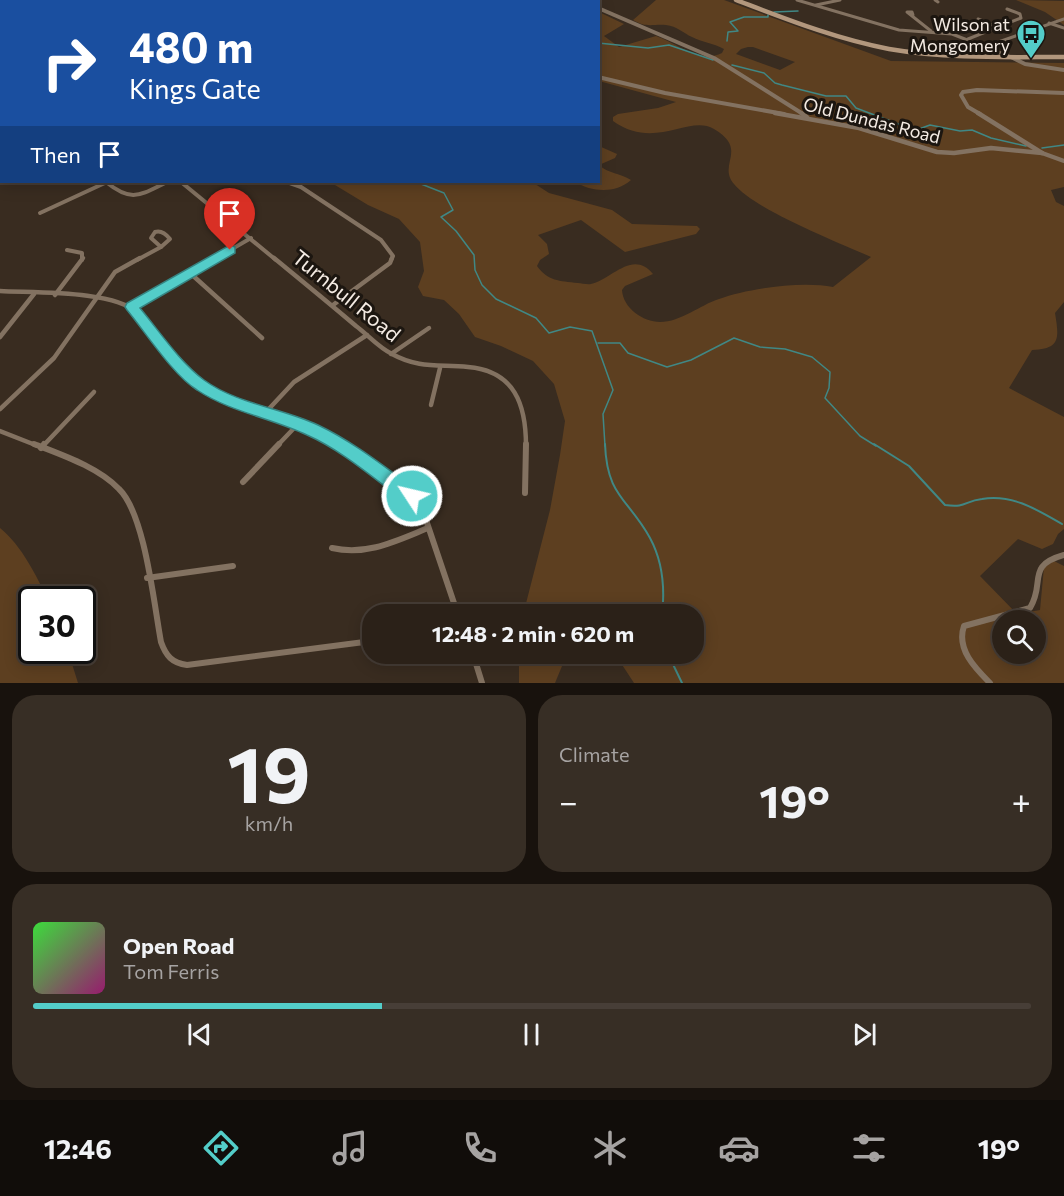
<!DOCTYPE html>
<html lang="en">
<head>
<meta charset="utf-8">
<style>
  body { margin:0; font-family:Commissioner,sans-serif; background:#372e25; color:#f1f3f6; height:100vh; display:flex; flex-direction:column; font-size:22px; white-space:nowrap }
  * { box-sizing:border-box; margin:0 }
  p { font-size:20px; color:#a6a3a2 }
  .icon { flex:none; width:33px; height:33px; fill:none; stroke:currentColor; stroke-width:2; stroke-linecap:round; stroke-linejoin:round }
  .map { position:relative; height:683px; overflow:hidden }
  .drawer { display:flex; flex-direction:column; gap:12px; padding:12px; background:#18120d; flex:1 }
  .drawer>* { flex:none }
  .banner { position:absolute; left:0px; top:0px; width:600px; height:183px; box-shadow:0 3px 15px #0003,0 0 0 2px #473e37; background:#1a4fa0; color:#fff; overflow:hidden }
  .buttons { position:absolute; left:992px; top:610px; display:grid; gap:12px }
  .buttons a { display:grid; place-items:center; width:54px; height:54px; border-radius:50%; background:#2b2118; box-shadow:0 3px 15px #0003,0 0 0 2px #473e37; font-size:30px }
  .speed { position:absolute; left:18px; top:586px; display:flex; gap:12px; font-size:30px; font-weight:700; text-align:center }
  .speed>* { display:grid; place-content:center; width:78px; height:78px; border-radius:50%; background:#2b2118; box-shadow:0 3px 15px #0003,0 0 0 2px #473e37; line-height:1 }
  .speed .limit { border:3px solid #111; border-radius:9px; background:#fff; color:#111 }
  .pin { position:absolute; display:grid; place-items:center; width:51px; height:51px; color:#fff; margin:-62px -26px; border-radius:50% 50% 50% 0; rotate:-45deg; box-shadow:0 0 6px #0007 }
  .pin .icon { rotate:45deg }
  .me { position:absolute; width:66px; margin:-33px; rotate:305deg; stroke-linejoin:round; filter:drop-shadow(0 0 4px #0008) }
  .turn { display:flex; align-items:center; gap:21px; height:126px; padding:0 30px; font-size:27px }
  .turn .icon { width:78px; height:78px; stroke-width:2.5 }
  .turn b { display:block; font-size:42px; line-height:51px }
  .then { display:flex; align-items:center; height:57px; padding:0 30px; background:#0003; gap:12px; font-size:22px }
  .big { font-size:45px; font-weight:700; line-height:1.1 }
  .drawer .card { flex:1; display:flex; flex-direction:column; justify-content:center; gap:9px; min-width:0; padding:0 21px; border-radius:24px; background:#372e25 }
  .drawer .dial { align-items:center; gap:0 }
  .dial b { font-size:78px; line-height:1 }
  .song { display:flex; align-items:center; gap:18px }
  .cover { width:72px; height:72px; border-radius:9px; background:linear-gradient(135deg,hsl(120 70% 55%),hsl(320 70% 35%)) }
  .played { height:6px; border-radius:3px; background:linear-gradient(90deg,#53cdc9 35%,#473e37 35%) }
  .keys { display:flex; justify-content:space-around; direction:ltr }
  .heat { display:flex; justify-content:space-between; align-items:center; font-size:33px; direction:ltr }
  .drawer .tiles { flex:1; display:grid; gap:12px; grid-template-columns:1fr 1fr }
  .card:last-child { grid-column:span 2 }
  .trip { position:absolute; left:362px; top:604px; width:342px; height:60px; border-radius:24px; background:#2b2118; box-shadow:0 3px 15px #0003,0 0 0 2px #473e37; font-weight:700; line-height:60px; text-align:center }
  .tabs { display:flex; height:96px; justify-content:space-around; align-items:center; background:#110d0a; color:#a6a3a2 }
  .tabs .icon { width:42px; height:42px }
  .tabs .active { color:#53cdc9 }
  .tabs b { font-size:27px; color:#f1f3f6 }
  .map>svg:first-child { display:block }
</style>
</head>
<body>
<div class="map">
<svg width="1064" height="683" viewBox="0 0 1064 683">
  <rect width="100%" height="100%" fill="#392c20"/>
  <g fill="#5d3f20" fill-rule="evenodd">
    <path d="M0 0H407L2 2 0 60Z"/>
    <path d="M656 0H724L891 61 1064 63V187L1051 190 1056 202 1064 206V302L1055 313C1059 338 1061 349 1032 350L1009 388 1064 417V529L1058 534 1053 544 1042 549 1018 539 980 576 1017 614 1040 610 1044 567 1054 561 1064 566V683H634L615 654H693V615H523L550 510 560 455 565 421 554 384 533 361 501 346 475 337 459 314 444 300 423 296 418 287 424 271 420 242 399 219 368 205 330 182H532L549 193 612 210 632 224 697 226 700 229 696 234 625 252 581 220 538 235 547 244 549 254 540 260 537 266C548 281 559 281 578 283 581 283 588 285 591 284 612 279 633 249 653 274L625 286 622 290C623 308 643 322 660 322 681 322 700 305 719 299 749 288 802 281 833 287L871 257C838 242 755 210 734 184 717 164 749 150 714 129 689 114 655 151 613 121V117L618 114 658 108 676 102 599 81V12L624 24 604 36 619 47 656 36C677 43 699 64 722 53L724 49C713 43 702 42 692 37 683 33 677 26 666 25 652 24 646 28 633 20ZM748 47H753L795 62 780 70 736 54 741 49ZM1002 621H1035V654H1002Z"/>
    <path d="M1016 0 1064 1V25L1045 12Z"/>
    <path d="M599 146 617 154 615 158 599 165C609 174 620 173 631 180 615 194 592 192 575 182H598Z"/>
    <path d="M0 528C22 546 36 575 48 600H32V651H68L78 683H0Z"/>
    <path d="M519 654H567L555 683H519Z"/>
  </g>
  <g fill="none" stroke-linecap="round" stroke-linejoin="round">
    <g stroke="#408885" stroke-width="1.5">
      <path d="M546 2 548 0"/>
      <path d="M774 12 798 11"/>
      <path d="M727 41 728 32 738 31 730 22 744 17H768V15"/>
      <path d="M598 43 648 48 669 45 713 60"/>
      <path d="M732 65 764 73 775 83 782 85 826 96H846L856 108 901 125 919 129 930 125 960 131 972 130 991 138 1026 146"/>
      <path d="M1042 148 1064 145"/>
      <path d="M416 182 444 193 453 210 441 217 456 231 474 255 475 270 482 285 496 299 536 318 549 333 570 327 592 331 613 390 603 414 605 446"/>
      <path d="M598 343H620L628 353 667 367 691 360 734 338 760 347 785 349 812 357 830 372 829 388 825 398 860 436 876 446"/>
    </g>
    <g stroke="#408885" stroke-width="2">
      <path d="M605 444C607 497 628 498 650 538 663 562 665 589 662 615"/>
      <path d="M874 444 909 466 945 505C967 508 964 501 982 499 1012 494 1036 509 1062 524"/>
      <path d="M668 654 682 683"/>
    </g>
    <g stroke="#837261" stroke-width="3">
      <path d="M797 0 899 30 952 34 1011 57"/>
      <path d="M935 0 938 2"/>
      <path d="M816 5 840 0"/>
      <path d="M913 15 912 12H907L931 31"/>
      <path d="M978 19 997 27"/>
      <path d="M1049 23 1064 28"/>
      <path d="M968 39 1021 18 1020 14 1007 9"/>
      <path d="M987 46 1064 19"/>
    </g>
    <g stroke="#837261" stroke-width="4">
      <path d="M1042 153 1064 161"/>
      <path d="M106 182C132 203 140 195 167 182"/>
      <path d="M181 182 276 260"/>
      <path d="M287 182 301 187 381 240 393 256 391 260"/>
      <path d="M40 213 107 182"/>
      <path d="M155 232C161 230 166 234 170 239L161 247 151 238Z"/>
      <path d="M67 250 82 253V260"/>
      <path d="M137 260 161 247"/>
      <path d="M213 260 251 238"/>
    </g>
    <g stroke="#837261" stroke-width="4.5">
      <path d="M274 258C302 281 329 303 356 326 368 335 379 348 392 354 419 369 440 364 468 367 515 371 526 405 526 446"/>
      <path d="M190 273 262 338"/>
      <path d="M0 291C35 293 113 290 138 313 161 335 174 369 201 386 235 407 276 414 312 430 322 434 331 440 340 446"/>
      <path d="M55 295 83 258"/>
      <path d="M333 305 390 263 392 258"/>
      <path d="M132 307 216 258"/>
      <path d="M0 337 34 294"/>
      <path d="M391 354 429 328"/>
      <path d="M431 405 440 368"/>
      <path d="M0 409 54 358 115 272 140 258"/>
      <path d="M266 412 294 382 367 335"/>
      <path d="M0 431 38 446"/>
      <path d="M43 446 94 392"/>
      <path d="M277 446 297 425"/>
    </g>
    <g stroke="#837261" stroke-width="6">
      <path d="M34 444C62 455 98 467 119 489 145 514 154 605 161 642 166 656 172 663 187 665L372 641"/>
      <path d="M337 444 412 496 423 511 458 615"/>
      <path d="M41 448 44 444"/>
      <path d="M243 482 279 444"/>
      <path d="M525 493 526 444"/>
      <path d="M332 548C367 556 396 541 428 528"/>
      <path d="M147 578 233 566"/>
      <path d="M439 615 455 607"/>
      <path d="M473 654 482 683"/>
      <path d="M990 683C975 668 956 649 964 626L1030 608C1046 582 1025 566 1064 555"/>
    </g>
    <g stroke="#837261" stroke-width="4">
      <path d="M579 0 582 2"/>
      <path d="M598 8 714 58 803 114"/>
      <path d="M1011 57 1025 64 1064 70"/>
      <path d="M598 77 665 93 784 114"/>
      <path d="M980 114 968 107 961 95 963 92 977 90 1064 93"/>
    </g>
    <g stroke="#837261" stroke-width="4.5">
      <path d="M775 113 859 128 937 152 954 153 991 148 1042 153"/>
      <path d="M801 113 807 117"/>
      <path d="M978 113 1042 153"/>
    </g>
    <path stroke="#b2977d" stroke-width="4.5" d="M736 0C786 19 836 39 889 49 947 59 1006 57 1064 57"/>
  </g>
  <path fill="#53cdc9" stroke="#368583" stroke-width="1.5" d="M230 245 235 247V253L140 308C160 332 179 361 204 380 237 404 282 408 318 425 354 442 386 468 418 491L420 496 418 502 412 504 406 502C374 479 343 451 307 435 271 418 230 412 197 390 173 375 146 333 127 310L125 307 127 303Z"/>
  <defs>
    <g id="bus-pin" transform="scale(1.5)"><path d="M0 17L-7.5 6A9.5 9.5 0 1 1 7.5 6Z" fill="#53cdc9" stroke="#1c1610"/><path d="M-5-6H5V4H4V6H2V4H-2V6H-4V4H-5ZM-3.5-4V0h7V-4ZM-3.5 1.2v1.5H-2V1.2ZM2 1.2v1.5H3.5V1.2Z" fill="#111"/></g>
  </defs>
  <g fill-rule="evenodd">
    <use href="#bus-pin" x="1031" y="34"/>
  </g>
  <g text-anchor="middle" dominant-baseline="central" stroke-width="6" stroke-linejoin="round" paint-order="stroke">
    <g font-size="18" fill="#f4ebe3" stroke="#1c1610" text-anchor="end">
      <text x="1010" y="24">Wilson at<tspan x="1010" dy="21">Mongomery</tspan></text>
    </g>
    <g font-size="18" fill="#f4ebe3" stroke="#1c1610">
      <text transform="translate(872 120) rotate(14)">Old Dundas Road</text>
    </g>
    <g font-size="21" fill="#f4ebe3" stroke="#1c1610">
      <text transform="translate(347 295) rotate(39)">Turnbull Road</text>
    </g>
  </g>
</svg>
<div class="buttons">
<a><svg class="icon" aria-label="search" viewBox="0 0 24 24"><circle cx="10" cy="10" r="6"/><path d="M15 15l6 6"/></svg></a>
</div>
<div class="speed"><div class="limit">30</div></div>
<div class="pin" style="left:230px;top:250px;background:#d93025"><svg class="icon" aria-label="arrive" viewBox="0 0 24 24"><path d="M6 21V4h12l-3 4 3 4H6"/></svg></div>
<svg class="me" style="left:412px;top:496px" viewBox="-20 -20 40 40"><circle r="17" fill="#53cdc9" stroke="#fff" stroke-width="3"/><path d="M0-11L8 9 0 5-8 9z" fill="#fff"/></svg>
<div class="trip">12:48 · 2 min · 620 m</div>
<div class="banner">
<div class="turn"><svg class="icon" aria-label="right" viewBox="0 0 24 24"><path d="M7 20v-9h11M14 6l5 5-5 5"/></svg><div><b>480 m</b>Kings Gate</div></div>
<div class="then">Then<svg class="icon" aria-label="arrive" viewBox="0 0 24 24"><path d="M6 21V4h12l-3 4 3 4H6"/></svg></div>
</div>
</div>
<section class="drawer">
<div class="tiles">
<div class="card dial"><b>19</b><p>km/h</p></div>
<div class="card"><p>Climate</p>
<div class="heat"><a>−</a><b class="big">19°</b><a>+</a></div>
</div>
<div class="card">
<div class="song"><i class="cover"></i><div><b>Open Road</b><p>Tom Ferris</p></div></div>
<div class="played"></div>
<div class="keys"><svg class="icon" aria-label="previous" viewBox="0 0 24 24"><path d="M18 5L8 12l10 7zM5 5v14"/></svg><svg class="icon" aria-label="pause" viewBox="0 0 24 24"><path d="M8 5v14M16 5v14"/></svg><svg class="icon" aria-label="next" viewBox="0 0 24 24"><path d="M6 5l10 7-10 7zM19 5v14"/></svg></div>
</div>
</div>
</section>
<nav class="tabs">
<b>12:46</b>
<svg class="icon active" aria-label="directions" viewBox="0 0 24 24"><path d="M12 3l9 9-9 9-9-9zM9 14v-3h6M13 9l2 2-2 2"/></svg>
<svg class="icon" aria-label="music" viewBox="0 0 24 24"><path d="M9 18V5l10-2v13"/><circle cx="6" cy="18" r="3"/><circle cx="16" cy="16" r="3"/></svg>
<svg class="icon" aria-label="phone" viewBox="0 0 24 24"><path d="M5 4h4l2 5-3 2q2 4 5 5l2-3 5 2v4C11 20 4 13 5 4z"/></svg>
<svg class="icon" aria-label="climate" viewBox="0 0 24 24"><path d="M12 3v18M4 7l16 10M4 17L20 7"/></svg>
<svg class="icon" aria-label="car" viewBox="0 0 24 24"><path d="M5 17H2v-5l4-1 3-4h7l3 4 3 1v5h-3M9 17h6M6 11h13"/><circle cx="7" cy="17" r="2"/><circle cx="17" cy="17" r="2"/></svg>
<svg class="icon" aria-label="filters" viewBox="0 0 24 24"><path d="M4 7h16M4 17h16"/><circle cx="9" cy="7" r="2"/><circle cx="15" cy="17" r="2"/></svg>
<b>19°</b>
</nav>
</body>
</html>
